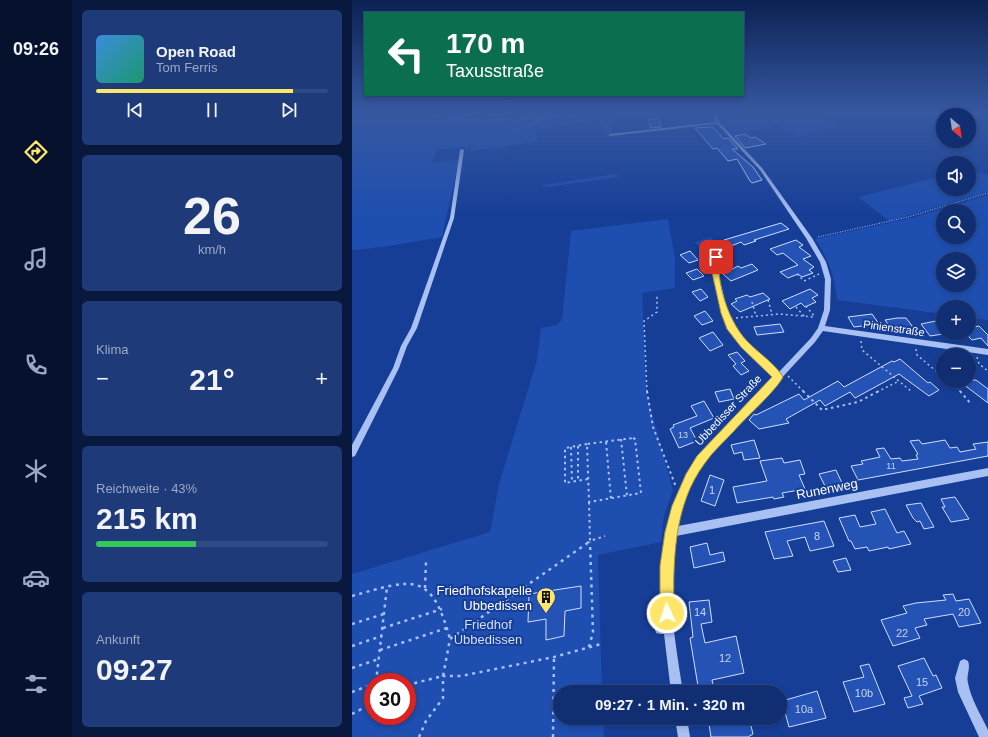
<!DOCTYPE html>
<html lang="de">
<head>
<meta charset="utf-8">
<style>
  body { margin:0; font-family:Helvetica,sans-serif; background:#1e3a79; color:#f1f3f6; height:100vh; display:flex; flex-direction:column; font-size:15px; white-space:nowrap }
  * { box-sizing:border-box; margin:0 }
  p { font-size:13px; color:#9ca8c3 }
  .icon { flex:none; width:22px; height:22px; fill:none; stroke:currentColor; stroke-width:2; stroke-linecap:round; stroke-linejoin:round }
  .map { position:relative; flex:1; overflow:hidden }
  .details { display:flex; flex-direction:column; gap:10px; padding:10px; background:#09193e; width:280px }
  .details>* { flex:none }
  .guide { position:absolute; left:12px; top:12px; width:380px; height:84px; border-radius:0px; box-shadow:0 2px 6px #0003,0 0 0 1px #304a84; background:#0b6e4f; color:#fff; overflow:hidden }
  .needle { width:26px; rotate:151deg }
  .tools { position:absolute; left:584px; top:108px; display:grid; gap:8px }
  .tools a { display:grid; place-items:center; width:40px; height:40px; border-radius:50%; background:#102e71; box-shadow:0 2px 6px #0003,0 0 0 1px #304a84; font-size:20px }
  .speed { position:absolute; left:12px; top:673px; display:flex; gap:8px; font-size:20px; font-weight:700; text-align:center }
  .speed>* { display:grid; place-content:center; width:52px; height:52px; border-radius:50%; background:#102e71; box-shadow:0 2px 6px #0003,0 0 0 1px #304a84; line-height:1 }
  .speed .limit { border:6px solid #d22; background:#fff; color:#111 }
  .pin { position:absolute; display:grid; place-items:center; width:34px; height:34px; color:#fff; margin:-17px; border-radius:8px; box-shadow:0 2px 6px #0006 }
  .me { position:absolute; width:44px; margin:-22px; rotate:357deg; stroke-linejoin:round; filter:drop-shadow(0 0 3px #0008) }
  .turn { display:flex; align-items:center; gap:14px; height:84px; padding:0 16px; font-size:18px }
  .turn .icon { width:52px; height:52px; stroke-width:2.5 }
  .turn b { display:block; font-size:28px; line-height:34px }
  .big { font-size:30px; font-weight:800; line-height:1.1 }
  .details .card { flex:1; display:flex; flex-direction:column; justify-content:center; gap:6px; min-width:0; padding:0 14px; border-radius:6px; background:#1e3a79 }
  .details .dial { align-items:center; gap:0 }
  .dial b { font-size:52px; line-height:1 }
  .song { display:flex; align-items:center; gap:12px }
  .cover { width:48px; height:48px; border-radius:6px; background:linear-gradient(135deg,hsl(210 70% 55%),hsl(160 70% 35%)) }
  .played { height:4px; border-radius:2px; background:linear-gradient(90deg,#ffe668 85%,#304a84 85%) }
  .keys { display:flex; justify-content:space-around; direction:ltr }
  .heat { display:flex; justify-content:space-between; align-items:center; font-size:22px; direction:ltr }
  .charge { height:6px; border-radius:3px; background:linear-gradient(90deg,#34c759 43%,#304a84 0) }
  .trip { position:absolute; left:201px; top:685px; width:234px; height:40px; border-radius:20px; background:#102e71; box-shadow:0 2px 6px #0003,0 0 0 1px #304a84; font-weight:800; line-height:40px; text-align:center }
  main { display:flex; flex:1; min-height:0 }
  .menu { display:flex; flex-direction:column; width:72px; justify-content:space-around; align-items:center; background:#06122d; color:#9ca8c3 }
  .menu .icon { width:28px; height:28px }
  .menu .active { color:#ffe668 }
  .menu b { font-size:18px; color:#f1f3f6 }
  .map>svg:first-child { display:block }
</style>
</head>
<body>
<main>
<nav class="menu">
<b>09:26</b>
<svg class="icon active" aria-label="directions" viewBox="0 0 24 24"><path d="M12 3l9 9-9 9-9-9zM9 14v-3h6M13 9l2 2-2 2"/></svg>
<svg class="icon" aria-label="music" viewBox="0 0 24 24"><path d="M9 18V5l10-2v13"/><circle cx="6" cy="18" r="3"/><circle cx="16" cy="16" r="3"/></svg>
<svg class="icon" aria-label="phone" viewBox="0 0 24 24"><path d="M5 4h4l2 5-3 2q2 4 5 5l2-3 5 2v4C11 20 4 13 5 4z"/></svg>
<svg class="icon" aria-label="climate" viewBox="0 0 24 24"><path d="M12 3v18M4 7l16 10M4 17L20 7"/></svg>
<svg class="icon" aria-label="car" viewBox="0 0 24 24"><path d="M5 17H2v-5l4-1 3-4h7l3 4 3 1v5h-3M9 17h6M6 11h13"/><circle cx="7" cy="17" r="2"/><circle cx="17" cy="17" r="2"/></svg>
<svg class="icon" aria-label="filters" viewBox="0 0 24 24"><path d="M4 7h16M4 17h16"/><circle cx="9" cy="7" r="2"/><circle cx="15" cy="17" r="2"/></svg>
</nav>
<section class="details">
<div class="card">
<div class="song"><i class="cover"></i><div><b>Open Road</b><p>Tom Ferris</p></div></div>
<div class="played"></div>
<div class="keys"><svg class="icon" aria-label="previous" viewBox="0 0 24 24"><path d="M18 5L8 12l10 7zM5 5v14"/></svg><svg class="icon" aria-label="pause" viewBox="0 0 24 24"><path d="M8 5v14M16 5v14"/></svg><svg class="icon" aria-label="next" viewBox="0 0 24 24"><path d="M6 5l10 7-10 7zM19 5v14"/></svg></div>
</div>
<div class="card dial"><b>26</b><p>km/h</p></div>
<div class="card"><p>Klima</p>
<div class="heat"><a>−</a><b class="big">21°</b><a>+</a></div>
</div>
<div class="card"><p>Reichweite · 43%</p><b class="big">215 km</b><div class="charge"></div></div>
<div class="card"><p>Ankunft</p><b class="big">09:27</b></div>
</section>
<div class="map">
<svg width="636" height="737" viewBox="0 0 636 737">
  <rect width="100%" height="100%" fill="#163e97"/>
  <g fill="#1e4eb0" fill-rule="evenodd">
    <path d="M0 113H359L362 122 329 127 311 115H259L256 116 261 133 253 134 247 120 185 129V142L119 151V146L85 150 80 163 107 160 90 237 31 247 0 250Z"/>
    <path d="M368 113H454L486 126 447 137 425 125 381 135 369 122Z"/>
    <path d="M617 171 636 175V192L537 221 506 197 591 176V189H617Z"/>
    <path d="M265 174 266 177 195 187 190 185Z"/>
    <path d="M636 195V320L617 318V307H591V314L485 300C483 277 477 259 463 239L559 218ZM591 211H617V237H591ZM591 259H617V285H591Z"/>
    <path d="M316 219 323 258V288L290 293 295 395 321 490 312 516 309 542 246 555 250 692H208V718H251L252 737H0V574L138 532 147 484 185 360 189 328 205 325 210 320 219 231ZM21 682H55V716H21Z"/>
    <path d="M359 237 367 245 352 251 342 242Z"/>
  </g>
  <g fill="#2453b5" stroke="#cfdefc">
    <path d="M296 119H306L309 127 299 128Z"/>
    <path d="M361 127 370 137 372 139 376 138 386 149H380L401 167 410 180 400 183 398 181 385 159 376 161 365 148 361 149 343 128Z"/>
    <path d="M393 134 399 138 403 137 414 144 393 148 383 136Z"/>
    <path d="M429 223 437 229 402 240 404 241 392 245 389 242 379 246 372 240Z"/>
    <path d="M444 240 451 245 447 247 459 256 451 259 462 267 457 270 461 273 450 277 446 274 436 278 428 272 446 265 431 253 425 255 418 249Z"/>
    <path d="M338 251 346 260 337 263 328 255Z"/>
    <path d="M400 264 406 270 379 281 371 274 386 266 389 268Z"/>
    <path d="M345 269 352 276 341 280 334 273Z"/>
    <path d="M349 289 356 297 348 301 340 292Z"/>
    <path d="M458 289 466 295 460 298 464 302 453 307 449 303 438 309 430 301Z"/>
    <path d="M411 293 418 299 388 312 379 304 385 301 383 299 395 295 398 297Z"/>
    <path d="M353 311 361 321 350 325 342 316Z"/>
    <path d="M520 314 527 324 502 327 496 317Z"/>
    <path d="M545 318H554L561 327 540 330 533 320Z"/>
    <path d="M584 321 587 326 591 325V334L578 336 569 324Z"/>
    <path d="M428 324 432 332 405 335 402 327Z"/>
    <path d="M627 326 636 335V346L629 338 620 340 617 337V328Z"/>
    <path d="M361 332 371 345 358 351 347 338Z"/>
    <path d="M385 352 393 361 389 363 397 371 389 375 381 366 384 364 376 355Z"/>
    <path d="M548 359 576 383 578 382 587 390 577 396 547 374 503 398 498 392 473 406 468 400 434 419 437 423 407 429 397 420 402 414 404 415 447 394 452 400 486 381 492 387 540 361 542 362Z"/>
    <path d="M624 380 636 389V403L607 381Z"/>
    <path d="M378 389 382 399 367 402 363 392Z"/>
    <path d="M352 401 362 418 338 428 345 441 327 448 318 429 322 427 321 425 345 416 339 406Z"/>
    <path d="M402 440 408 458 392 460 390 452 382 454 379 445Z"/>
    <path d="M567 440 570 444 593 440 598 448 605 447 608 452 624 449 621 444 636 442V456L506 480 499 466 511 464 509 461 528 457 524 449 532 448 539 459 548 458 550 461 566 459 564 455 566 454 558 441Z"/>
    <path d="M430 458 432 463 448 460 453 474 447 475 453 489 430 493 432 497 422 499 421 497 385 503 381 487 415 481 408 461Z"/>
    <path d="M484 470 490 483 473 486 467 474Z"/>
    <path d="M358 475 372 480 363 506 349 501Z"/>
    <path d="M603 497 617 519 599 522 590 507H593L589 499Z"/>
    <path d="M569 503 576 516 582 527 572 529 568 521 565 522 561 518 554 505Z"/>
    <path d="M533 509 545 533 552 531 559 544 537 549 536 547 517 551 515 547 503 549 499 541H497L487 518 503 515 508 527 524 524 519 512Z"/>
    <path d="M472 521 482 546 458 551 453 537 435 541 441 556 422 559 413 532Z"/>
    <path d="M355 543 358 555 371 552 373 561 342 568 338 547Z"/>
    <path d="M494 558 499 570 486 572 481 561Z"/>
    <path d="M229 586V608L213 611 212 636 194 640V619L176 622 177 594Z"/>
    <path d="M601 594 604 601 617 599 629 623 607 627 601 614 572 619 575 625 563 628 568 638 541 646 529 620 555 613 551 606 564 603 594 600 591 595Z"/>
    <path d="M357 600 360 622 349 624 353 643 384 636 392 673 360 680 362 689 347 692 338 638 341 637 337 602Z"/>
    <path d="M572 658 581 676 584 675 590 688 567 696 571 704 556 708 552 698 560 696 546 666Z"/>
    <path d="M517 664 533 704 502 712 491 682 512 677 508 666Z"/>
    <path d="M465 691 474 718 437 727 430 701Z"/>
    <path d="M356 718H391L393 723 398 722 401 734 396 737H359Z"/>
  </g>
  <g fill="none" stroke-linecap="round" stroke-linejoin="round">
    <g stroke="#a8c0f2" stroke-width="1" stroke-dasharray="1 1.5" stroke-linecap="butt">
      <path d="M56 113C118 124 178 120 240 113"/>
      <path d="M352 113 356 118"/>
      <path d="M161 130 179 125 190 119"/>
      <path d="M466 237 556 217 636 193"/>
      <path d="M445 274 446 275"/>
      <path d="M465 275 467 274"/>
    </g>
    <g stroke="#a8c0f2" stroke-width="1.5" stroke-dasharray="2 3" stroke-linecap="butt">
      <path d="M445 274 452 281 467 274"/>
      <path d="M416 300 420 314"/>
      <path d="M400 302 404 316"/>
      <path d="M454 306 462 316"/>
      <path d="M444 307 452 316"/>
      <path d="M384 318 427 314 462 317"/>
      <path d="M509 341 510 350 560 392"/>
      <path d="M564 349 565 355 591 377"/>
      <path d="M625 357 627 364 636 371"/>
      <path d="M436 376 452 392"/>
      <path d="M596 381 609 392"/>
      <path d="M295 392 292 321 305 312V296"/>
      <path d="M525 392 547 381"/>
    </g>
    <g stroke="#a8c0f2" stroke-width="2" stroke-dasharray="2.5 3.5" stroke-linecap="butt">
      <path d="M295 391 301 427 324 487"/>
      <path d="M451 391 470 410 506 402 527 391"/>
      <path d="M608 391 619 404"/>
      <path d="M281 438 283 439 289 493 237 502 235 444Z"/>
      <path d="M269 439 275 496"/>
      <path d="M254 442 259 499"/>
      <path d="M235 444 213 448V483L236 479"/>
      <path d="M226 446V481"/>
      <path d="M219 447 220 482"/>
      <path d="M237 502 238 541 253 536"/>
      <path d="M235 543 238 541V543"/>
    </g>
    <g stroke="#a8c0f2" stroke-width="2.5" stroke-dasharray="3 4.5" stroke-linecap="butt">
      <path d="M73 588 74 562"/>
      <path d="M0 596C61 579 79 570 98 639"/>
      <path d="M0 624 32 614"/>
      <path d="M31 628 90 609"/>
      <path d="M0 646 30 636"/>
      <path d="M237 647 241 632 238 542"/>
      <path d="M28 650 95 628"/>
      <path d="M0 668 27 659"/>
      <path d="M24 682 35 587"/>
      <path d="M55 685 91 676 98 639 237 542"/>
      <path d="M0 692 21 684"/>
      <path d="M0 714 21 703"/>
      <path d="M67 737 74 721 91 698V676H109L202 657 249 644"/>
      <path d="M201 737 202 657"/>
    </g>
    <g fill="#a8c0f2" fill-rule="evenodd">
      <path d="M362 113H366L365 117 368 123 410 168 460 238 474 262 479 279 478 310 473 326 636 349V355L471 331 463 342 352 462 337 490 328 517 326 526 636 468V476L324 536C313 587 323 641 331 692H319L312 634H308L304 633 303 629 304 625 311 623 310 601V573L312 545 314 532 319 517 331 485 346 456 422 377 391 347 377 329 370 313 359 268 361 257 364 255 367 257 365 268 376 313 383 328 395 343 426 373 459 338 466 328 472 310 473 279 468 262 454 238 408 170 365 124 258 136 256 135 258 134 364 122 361 117Z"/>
      <path d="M110 149 112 150 102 218 65 328 55 346 47 368 3 456 0 457V445L41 368 49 346 59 328 98 218 108 150Z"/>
      <path d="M612 659 616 661C619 668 614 675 616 683 619 699 629 715 636 730V737H627L606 692 603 678 608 661Z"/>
      <path d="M323 718H335L338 737H326Z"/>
    </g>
  </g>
  <linearGradient id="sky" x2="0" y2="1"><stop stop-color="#0c2253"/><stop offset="0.52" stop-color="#3658a1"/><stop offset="1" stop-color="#3658a1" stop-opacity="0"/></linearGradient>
  <rect width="636" height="217" fill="url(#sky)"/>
  <path fill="#ffe668" stroke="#a69644" d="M364 254 368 257C363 283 378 326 398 344 408 354 424 365 431 377 423 392 394 417 382 431 372 442 361 451 353 463 321 505 321 563 322 613L320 617 315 619 310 617 308 613V566L313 532 320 506 334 474 345 456 420 377 389 347 375 329 369 313 359 268 361 257Z"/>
  <defs>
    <g id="building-pin" transform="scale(1)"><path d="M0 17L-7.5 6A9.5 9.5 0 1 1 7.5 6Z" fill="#ffe668" stroke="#163e97"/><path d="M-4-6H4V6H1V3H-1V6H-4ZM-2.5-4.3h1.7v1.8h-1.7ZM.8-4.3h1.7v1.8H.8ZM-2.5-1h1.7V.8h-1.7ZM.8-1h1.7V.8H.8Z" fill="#111"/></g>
  </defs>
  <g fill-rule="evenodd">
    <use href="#building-pin" x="194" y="597"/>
  </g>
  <g text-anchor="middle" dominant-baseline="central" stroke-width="4" stroke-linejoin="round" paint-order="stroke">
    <g font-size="9" fill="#c8d4ec">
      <text x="331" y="435">13</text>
      <text x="539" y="466">11</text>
    </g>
    <g font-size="11" fill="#fff" stroke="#163e97">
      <text transform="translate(542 328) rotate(8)">Pinienstraße</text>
      <text transform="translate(376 410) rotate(-47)">Ubbedisser Straße</text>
    </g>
    <g font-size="11" fill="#c8d4ec">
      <text x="360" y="490">1</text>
      <text x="465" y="536">8</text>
      <text x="348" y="612">14</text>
      <text x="612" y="612">20</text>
      <text x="550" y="633">22</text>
      <text x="373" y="658">12</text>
      <text x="570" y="682">15</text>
      <text x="512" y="693">10b</text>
      <text x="452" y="709">10a</text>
    </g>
    <g font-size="13" fill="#fff" stroke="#163e97">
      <text transform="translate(475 489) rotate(-11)">Runenweg</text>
    </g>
    <g font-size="13" fill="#fff" stroke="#163e97" text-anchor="end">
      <text x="180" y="590">Friedhofskapelle<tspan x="180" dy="15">Ubbedissen</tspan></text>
    </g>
    <g font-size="13" fill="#cfdefc" stroke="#163e97">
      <text x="136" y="624">Friedhof<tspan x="136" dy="15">Ubbedissen</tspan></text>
    </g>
  </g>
</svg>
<div class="tools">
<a><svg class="needle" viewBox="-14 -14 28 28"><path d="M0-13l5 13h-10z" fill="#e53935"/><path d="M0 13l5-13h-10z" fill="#9ca8c3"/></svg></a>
<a><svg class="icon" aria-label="sound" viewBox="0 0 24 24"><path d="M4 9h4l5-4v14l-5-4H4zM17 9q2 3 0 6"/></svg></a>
<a><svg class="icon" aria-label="search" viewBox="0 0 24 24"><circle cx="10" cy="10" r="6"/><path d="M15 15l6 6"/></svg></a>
<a><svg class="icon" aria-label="layers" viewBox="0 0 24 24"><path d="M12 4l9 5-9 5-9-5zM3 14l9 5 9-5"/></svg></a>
<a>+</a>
<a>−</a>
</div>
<div class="speed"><div class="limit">30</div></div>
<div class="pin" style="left:364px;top:257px;background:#d93025"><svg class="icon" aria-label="arrive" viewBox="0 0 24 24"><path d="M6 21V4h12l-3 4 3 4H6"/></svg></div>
<svg class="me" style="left:315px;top:613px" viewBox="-20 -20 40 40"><circle r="17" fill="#ffe668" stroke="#fff" stroke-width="3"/><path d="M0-11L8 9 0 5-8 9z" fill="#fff"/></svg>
<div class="trip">09:27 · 1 Min. · 320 m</div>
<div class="guide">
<div class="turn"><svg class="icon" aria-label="left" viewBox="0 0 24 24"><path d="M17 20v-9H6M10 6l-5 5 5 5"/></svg><div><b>170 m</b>Taxusstraße</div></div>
</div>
</div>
</main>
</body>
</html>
